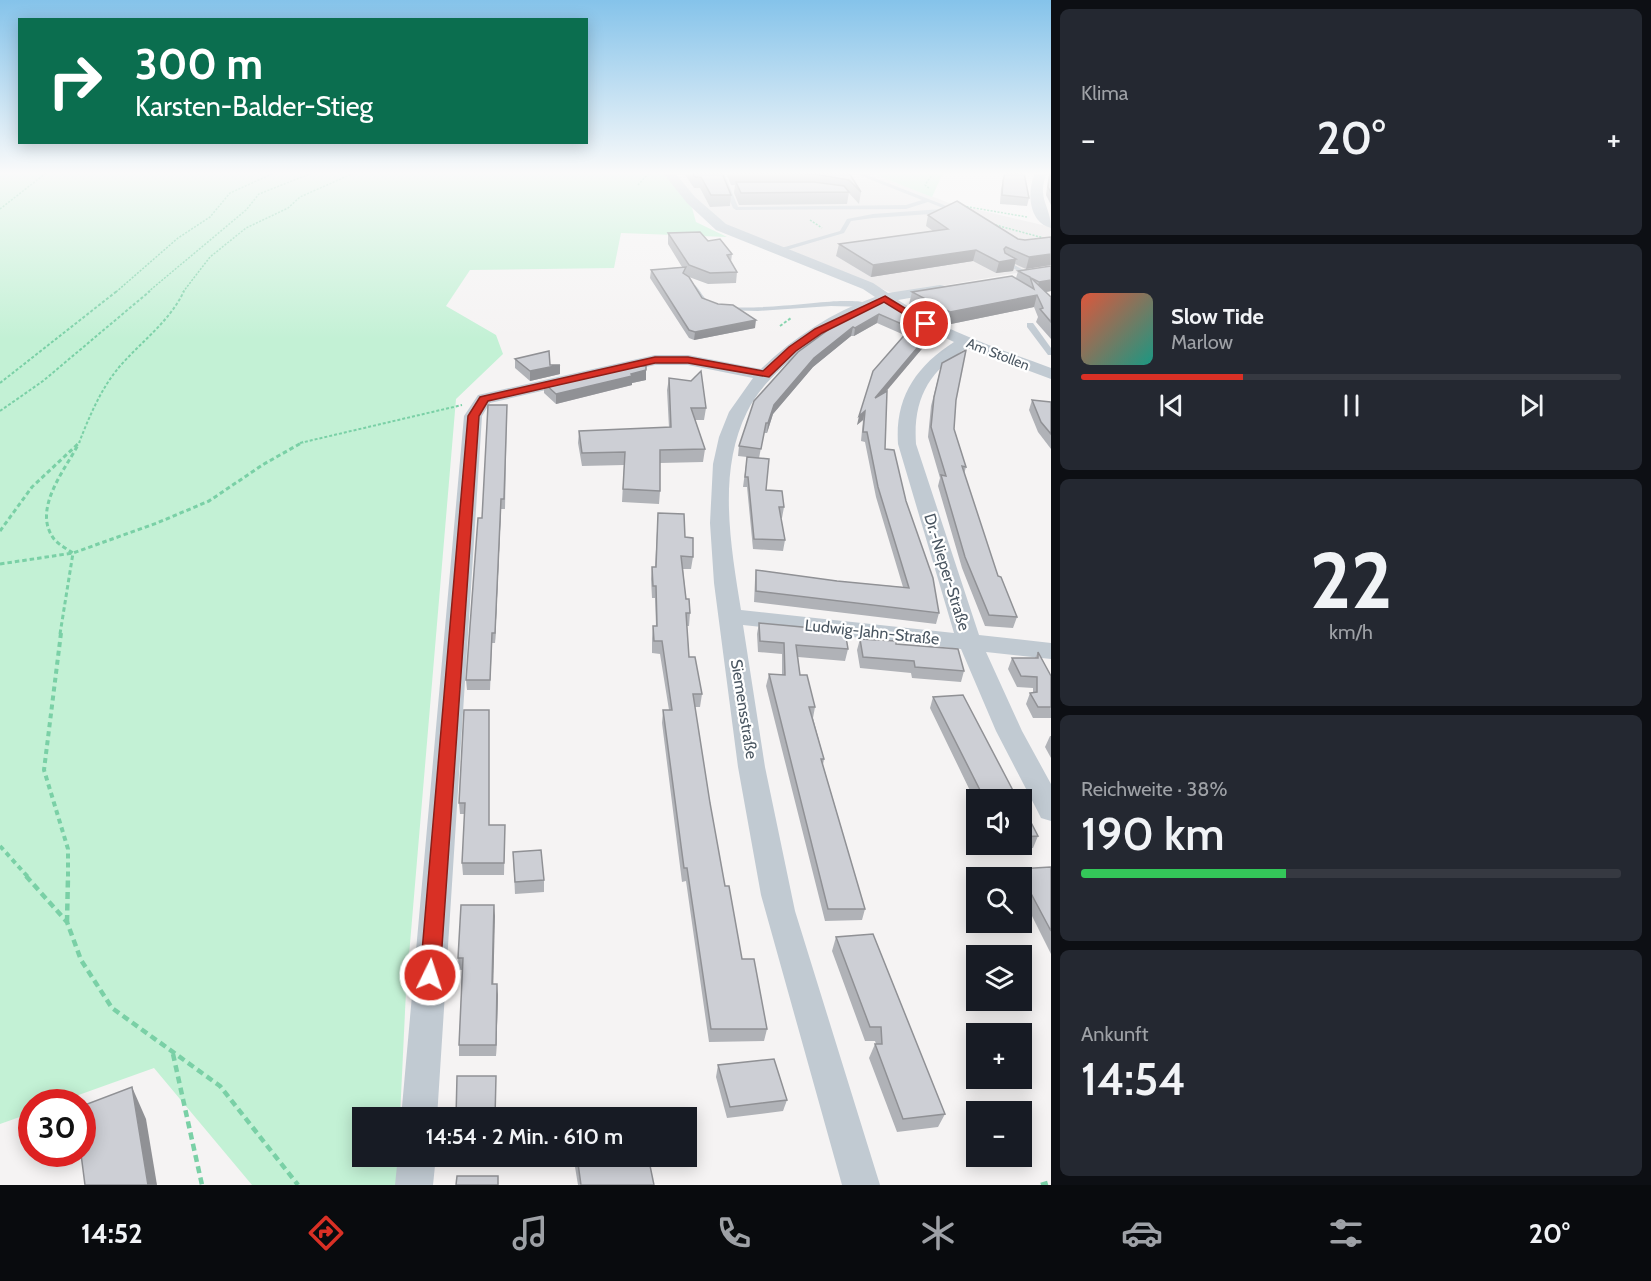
<!DOCTYPE html>
<html lang="de">
<head>
<meta charset="utf-8">
<style>
  body { margin:0; font-family:Cabin,sans-serif; background:#242831; color:#f1f3f6; height:100vh; display:flex; flex-direction:column; font-size:22px; white-space:nowrap }
  * { box-sizing:border-box; margin:0 }
  p { font-size:20px; color:#9ea1a6 }
  .icon { flex:none; width:33px; height:33px; fill:none; stroke:currentColor; stroke-width:2; stroke-linecap:round; stroke-linejoin:round }
  .map { position:relative; flex:1; overflow:hidden }
  .drawer { display:flex; flex-direction:column; gap:9px; padding:9px; background:#0d0f14; width:600px }
  .drawer>* { flex:none }
  .hud { position:absolute; left:18px; top:18px; width:570px; height:126px; border-radius:0px; box-shadow:0 3px 15px #0003; background:#0b6e4f; color:#fff; overflow:hidden }
  .buttons { position:absolute; left:966px; top:789px; display:grid; gap:12px }
  .buttons a { display:grid; place-items:center; width:66px; height:66px; border-radius:0px; background:#171b24; box-shadow:0 3px 15px #0003; font-size:30px }
  .speed { position:absolute; left:18px; top:1089px; display:flex; gap:12px; font-size:30px; font-weight:700; text-align:center }
  .speed>* { display:grid; place-content:center; width:78px; height:78px; border-radius:50%; background:#171b24; box-shadow:0 3px 15px #0003; line-height:1 }
  .speed .limit { border:9px solid #d22; background:#fff; color:#111 }
  .pin { position:absolute; display:grid; place-items:center; width:51px; height:51px; color:#fff; margin:-26px; border:3px solid #fff; border-radius:50%; box-shadow:0 2px 6px #0007 }
  .me { position:absolute; width:66px; margin:-33px; rotate:4deg; stroke-linejoin:round; filter:drop-shadow(0 0 4px #0008) }
  .turn { display:flex; align-items:center; gap:21px; height:126px; padding:0 18px; font-size:27px }
  .turn .icon { width:78px; height:78px; stroke-width:2.5 }
  .turn b { display:block; font-size:42px; line-height:51px }
  .big { font-size:45px; font-weight:600; line-height:1.1 }
  .drawer .widget { flex:1; display:flex; flex-direction:column; justify-content:center; gap:9px; min-width:0; padding:0 21px; border-radius:9px; background:#242831 }
  .drawer .dial { align-items:center; gap:0 }
  .dial b { font-size:78px; line-height:1 }
  .song { display:flex; align-items:center; gap:18px }
  .cover { width:72px; height:72px; border-radius:9px; background:linear-gradient(135deg,hsl(10 70% 55%),hsl(170 70% 35%)) }
  .played { height:6px; border-radius:3px; background:linear-gradient(90deg,#d93025 30%,#363941 30%) }
  .keys { display:flex; justify-content:space-around; direction:ltr }
  .heat { display:flex; justify-content:space-between; align-items:center; font-size:33px; direction:ltr }
  .charge { height:9px; border-radius:4px; background:linear-gradient(90deg,#34c759 38%,#363941 0) }
  .trip { position:absolute; left:352px; top:1107px; width:345px; height:60px; border-radius:0px; background:#171b24; box-shadow:0 3px 15px #0003; font-weight:600; line-height:60px; text-align:center }
  .menu { display:flex; height:96px; justify-content:space-around; align-items:center; background:#090b0e; color:#9ea1a6 }
  .menu .icon { width:42px; height:42px }
  .menu .current { color:#d93025 }
  .menu b { font-size:27px; color:#f1f3f6 }
  main { display:flex; flex:1; min-height:0 }
  .map>svg:first-child { display:block }
</style>
</head>
<body>
<main>
<div class="map">
<svg width="1051" height="1185" viewBox="0 0 1051 1185">
  <rect width="100%" height="100%" fill="#f5f3f3"/>
  <path fill="#e6e4e5" d="M672 173H871L949 203 1051 227V267L895 294 736 232 692 208Z"/>
  <g fill="#c3f1d5">
    <path d="M0 173H671L692 208 696 222 727 237 621 233 614 268 470 270 446 306 496 335 503 354 456 399 406 991 400 1117 363 1118V1156L398 1157 397 1185H252L154 1068 59 1102H32L31 1113 0 1124Z"/>
    <path d="M871 173H943L932 197Z"/>
  </g>
  <g fill="none" stroke-linecap="round" stroke-linejoin="round">
    <g stroke="#7ad0a6" stroke-width="1.5" stroke-dasharray="2 1.5" stroke-linecap="butt">
      <path d="M638 185 649 173"/>
      <path d="M929 188 925 185 933 173"/>
      <path d="M963 206 1027 217"/>
      <path d="M0 209 46 173"/>
      <path d="M810 220 822 228"/>
      <path d="M992 224 1051 240"/>
      <path d="M116 292 178 238 210 217 230 193 274 173"/>
      <path d="M148 292 246 210 259 194 312 173"/>
      <path d="M183 292 210 257 246 228 288 208 300 197 354 173"/>
    </g>
    <g stroke="#7ad0a6" stroke-width="2" stroke-dasharray="3 2" stroke-linecap="butt">
      <path d="M780 326 791 318"/>
      <path d="M0 383 117 291"/>
      <path d="M0 411 43 381 150 291"/>
      <path d="M79 443C89 417 102 386 121 365 142 341 170 321 184 291"/>
      <path d="M300 443 462 405"/>
    </g>
    <g stroke="#7ad0a6" stroke-width="3" stroke-dasharray="4.5 3" stroke-linecap="butt">
      <path d="M0 531 32 487 80 442"/>
      <path d="M0 564 73 553 157 523 209 501 264 464 303 442"/>
      <path d="M60 634 73 553C67 549 59 545 54 539 32 510 64 471 78 445"/>
    </g>
    <g stroke="#7ad0a6" stroke-width="4" stroke-dasharray="5 4" stroke-linecap="butt">
      <path d="M61 633 44 770 68 849V877"/>
      <path d="M0 846 28 877"/>
    </g>
    <g stroke="#7ad0a6" stroke-width="4.5" stroke-dasharray="7 4.5" stroke-linecap="butt">
      <path d="M26 876 67 922 81 960 112 1008 220 1086 298 1185"/>
      <path d="M67 922 68 876"/>
      <path d="M173 1054 202 1185"/>
      <path d="M1041 1185 1051 1182"/>
    </g>
    <g fill="#c1cad2" fill-rule="evenodd">
      <path d="M718 173H724L738 207 906 205 922 200 854 173H862L949 207 948 211 945 213 873 218 851 221 844 233 780 252 777 250 778 249 840 231 847 219 873 214 942 209 943 208 928 202 906 209 736 210 733 208Z"/>
      <path d="M1003 261H1007L1031 274 1026 275 1003 263Z"/>
      <path d="M691 285H695C700 290 704 299 710 303 730 314 813 302 840 301 850 301 863 300 871 305L868 307 831 306 758 311 719 310 705 305 690 286Z"/>
      <path d="M1027 323H1033L1051 348V355H1048L1027 327Z"/>
    </g>
    <g fill="#c1cad2" fill-rule="evenodd">
      <path d="M663 173H675L695 197 726 224 873 283 888 293 940 285 945 286 947 289 945 292 898 300C944 331 999 349 1051 368V379L967 348C928 371 913 400 916 444L979 635 1051 643V659L986 652 1022 731 1051 784V821L1041 818 1037 810 996 731 961 649 743 625 765 767 795 911 880 1185H842L761 895 738 767 714 583 710 523 713 464 719 437 729 412 753 378 688 365H655L490 403 482 416 437 1118H401L464 416 478 395 655 355H688L761 369C794 337 831 313 875 297L863 289 716 230 687 203ZM884 304 908 320 954 342C915 367 895 398 898 444L954 633 741 610C731 547 717 472 747 412 758 389 778 370 798 354 823 332 853 316 884 304Z"/>
      <path d="M1035 173H1047C1036 198 1051 206 1051 228 1028 222 1027 191 1035 173Z"/>
      <path d="M398 1156H436L433 1185H395Z"/>
    </g>
  </g>
  <g fill="#b0b2b7">
    <path d="M684 173H722L731 195 730 206 710 207 700 188H694Z"/>
    <path d="M726 173H849L861 192 859 204 847 191 849 192 847 204 739 205 734 193 735 185H731Z"/>
    <path d="M1005 173 1029 198 1027 206 1000 204 1001 189Z"/>
    <path d="M1049 173H1051V205L1046 195Z"/>
    <path d="M928 215 1051 265 1026 269 1015 264 1013 271 996 273 973 261 871 277 836 256 839 244 933 231 926 226Z"/>
    <path d="M668 233 708 241 732 254 731 262 737 272 736 283 708 284 689 277 702 298 755 328 694 340 689 338 650 278 651 270 682 267 668 244Z"/>
    <path d="M1051 266V291L1046 292 1051 297V339L1036 322 1038 317 1034 307 946 325 909 304 912 292 1016 278 1018 271Z"/>
    <path d="M876 303 925 321 924 325 933 329 931 338 885 392V449L906 501 939 613 936 624 754 602 755 580 756 570 837 581 903 587 876 497 865 442 861 441 863 420 857 425 906 333 902 334 877 323 854 336H851L813 367 773 414 767 433H764L759 458 766 490 784 507 782 518H781L785 540 783 551 753 549 747 487H743L747 457 738 456 739 446 754 401Z"/>
    <path d="M515 359 550 365 560 374 530 381 515 368Z"/>
    <path d="M942 363 956 400 954 429 966 467 964 474 998 576 1017 617 1013 628 985 626 962 568 938 486 940 478 928 437 931 406Z"/>
    <path d="M646 370V380L632 383V385L556 404 544 393V383Z"/>
    <path d="M669 378 706 408 704 420H695L705 449 703 462 660 463V491L659 504 622 502 624 465 582 466 578 443 579 431 669 428 667 390Z"/>
    <path d="M1032 400 1051 402V449L1038 432 1029 410Z"/>
    <path d="M507 405 505 509H501L495 643H492L490 690H467L466 680 482 518Z"/>
    <path d="M658 513 685 537 693 557 691 569H683L686 599 690 613 689 626H687L689 657 702 694 700 707H695L710 803 725 886 742 959 767 1029 764 1041 709 1042 686 881 682 882 662 723 663 710H669L660 654 652 653V638L653 626H656L655 598H652L651 579 652 567H655Z"/>
    <path d="M759 623 848 649 845 661 798 657 800 675 815 707 813 718 824 759 823 765 865 909 862 920 825 921 766 686 769 674 782 675V654L758 652 757 634Z"/>
    <path d="M860 639 896 644 964 671 961 682 912 678 911 673 860 668 857 650Z"/>
    <path d="M1038 652 1051 676V718H1033L1026 704 1030 693H1033V688L1017 687 1008 669 1012 658H1035Z"/>
    <path d="M933 697 1018 800H976V803L930 708Z"/>
    <path d="M464 710 489 825H505L504 875H463L462 863 465 814H460L459 803Z"/>
    <path d="M1050 736H1051V758L1045 747Z"/>
    <path d="M1022 805 1038 836 1033 848 999 850 997 844H1022Z"/>
    <path d="M513 852 544 880V892L515 894Z"/>
    <path d="M1051 867V954L1022 896V878H1015L1018 869Z"/>
    <path d="M494 905 493 984 498 995 496 1056H459V1045L462 970H459L458 958Z"/>
    <path d="M836 937 945 1114 938 1127 897 1132 869 1058 875 1044H876L875 1041H865L832 951Z"/>
    <path d="M718 1065 787 1100 783 1111 727 1118 716 1077Z"/>
    <rect x="455" y="1156" width="40" height="2"/>
    <path d="M576 1156H648L654 1185H578L575 1167Z"/>
  </g>
  <g fill="#909195">
    <path d="M976 250 973 261 871 277 873 265Z"/>
    <path d="M1051 254V265L1026 269 1029 257Z"/>
    <path d="M1016 259 1013 271 996 273 999 262Z"/>
    <path d="M1051 280V291L1035 294 1039 282Z"/>
    <path d="M1037 295 1034 307 946 325 950 312Z"/>
    <path d="M879 314 877 323 854 336 855 328Z"/>
    <path d="M756 320 755 328 694 340 695 332Z"/>
    <path d="M915 323 913 332 902 334 904 325Z"/>
    <path d="M853 327 851 336 813 367 773 414 767 433 768 423 774 405 814 358Z"/>
    <path d="M933 329 931 338 873 407 875 398Z"/>
    <path d="M560 365V374L530 381V371Z"/>
    <path d="M646 370V380L632 383V385L556 404V394Z"/>
    <path d="M865 411 863 420 857 425 859 416Z"/>
    <path d="M501 499V509L495 643V633Z"/>
    <path d="M494 905 495 916 493 996 492 984Z"/>
    <path d="M497 984 498 995 496 1056V1045Z"/>
    <path d="M132 1087 146 1119 157 1185H148Z"/>
  </g>
  <g fill="#cdcfd5" stroke="#909195" stroke-width="1.5">
    <path d="M692 173H722L731 195H711L701 177H695Z"/>
    <path d="M732 173H849L861 192 849 180 814 174Z"/>
    <path d="M1005 173H1024L1029 198 1002 195 1003 181Z"/>
    <path d="M1050 173H1051V193L1048 187Z"/>
    <path d="M736 182H814L844 186 849 192 741 193Z"/>
    <path d="M957 201 1018 239 1025 240 1051 237V254L1029 257 1006 247 1004 249 1005 253 1016 259 999 262 976 250 873 265 839 244 948 229 928 215Z"/>
    <path d="M700 232 708 241 720 239 732 254 727 255 737 272 710 273 689 265 668 233Z"/>
    <path d="M1051 266V280L1039 282 1031 278 1051 297V322L1040 309 1043 308 1037 295 950 312 912 292 1012 276 1034 289 1030 277 1018 271Z"/>
    <path d="M686 267 683 273 689 277 702 298 718 304 733 305 756 320 695 332 689 330 651 270Z"/>
    <path d="M889 300 925 321 919 322 933 329 875 398 887 391 885 449 894 450 906 501 933 578 939 613 756 591V570L837 581 909 588 878 487 867 432H863L865 411 859 416 873 371 915 323 904 325 879 314 855 328 853 327 814 358 774 405 768 423H766L761 449 739 446 754 401 798 352 839 322 876 303Z"/>
    <path d="M966 350 956 400 954 429 966 467 962 466 998 576 1001 577 1017 617 989 615 965 557 941 475 946 476 931 427 934 397 942 363Z"/>
    <path d="M549 351 550 365H560L530 371 515 359Z"/>
    <path d="M622 366H646V370L631 374 632 376 556 394 544 383Z"/>
    <path d="M701 371 706 408H691L705 449 660 450V491L623 489 625 452 582 453 579 431 671 427 669 378 691 381Z"/>
    <path d="M1032 400 1051 402V434L1041 422Z"/>
    <path d="M488 405H507L504 499H501L495 633H492L490 680H466L478 518H482Z"/>
    <path d="M747 457 769 459 766 490 782 491 784 507H779L785 540 754 539 748 477H745Z"/>
    <path d="M658 513 684 514 685 537 693 538V557L681 556 686 599H689L690 613H686L689 657H695L702 694H693L710 803 725 886H729L742 959H754L767 1029H711L687 868H684L663 710H672L662 641H654L653 626H657L656 586H653L652 567H656Z"/>
    <path d="M759 623 845 631 848 649 796 645 800 675H807L815 707H809L824 759H821L865 909H828L769 674 785 675 784 643 760 641Z"/>
    <path d="M860 639 896 641V644L958 649 964 671 915 667 914 661 863 657Z"/>
    <path d="M1038 652 1051 676V707H1038L1030 693 1037 692V677L1021 676 1012 658H1038Z"/>
    <path d="M963 695 1018 800H985L933 697Z"/>
    <path d="M464 710H489V825H505L504 863H462L465 803H459Z"/>
    <path d="M1022 805 1038 836 1022 837Z"/>
    <path d="M541 850 544 880 515 882 513 852Z"/>
    <path d="M1051 867V931L1018 869Z"/>
    <path d="M461 905H494L492 984H497L496 1045H459L463 958H458Z"/>
    <path d="M873 934 945 1114 903 1119 875 1044H882L881 1027H870L836 937Z"/>
    <path d="M774 1059 787 1100 730 1107 718 1065Z"/>
    <path d="M457 1076H496L495 1118H456Z"/>
    <path d="M132 1087 148 1185H85L81 1154H82V1106Z"/>
    <path d="M577 1156H648L654 1185H581Z"/>
    <path d="M457 1176H498V1185H456Z"/>
  </g>
  <linearGradient id="sky" x2="0" y2="1"><stop stop-color="#85c3ea"/><stop offset="0.51" stop-color="#fafafa"/><stop offset="1" stop-color="#fafafa" stop-opacity="0"/></linearGradient>
  <rect width="1051" height="339" fill="url(#sky)"/>
  <path fill="#d93025" stroke="#8d1f18" stroke-width="1.5" d="M885 296 931 324 923 326 884 302 822 333 796 351 769 377 688 363H655L488 401 479 416 440 975 437 981 430 983 423 981 420 975 468 416 480 397 484 396 655 357H688L763 371 789 347 815 329Z"/>
  <g text-anchor="middle" dominant-baseline="central" stroke-width="4.5" stroke-linejoin="round" paint-order="stroke">
    <g font-size="14" fill="#4a5661" stroke="#fff">
      <text transform="translate(998 354) rotate(21)">Am Stollen</text>
    </g>
    <g font-size="16" fill="#4a5661" stroke="#fff">
      <text transform="translate(947 572) rotate(73)">Dr.-Nieper-Straße</text>
      <text transform="translate(872 632) rotate(6)">Ludwig-Jahn-Straße</text>
      <text transform="translate(744 709) rotate(81)">Siemensstraße</text>
    </g>
  </g>
</svg>
<div class="buttons">
<a><svg class="icon" aria-label="sound" viewBox="0 0 24 24"><path d="M4 9h4l5-4v14l-5-4H4zM17 9q2 3 0 6"/></svg></a>
<a><svg class="icon" aria-label="search" viewBox="0 0 24 24"><circle cx="10" cy="10" r="6"/><path d="M15 15l6 6"/></svg></a>
<a><svg class="icon" aria-label="layers" viewBox="0 0 24 24"><path d="M12 4l9 5-9 5-9-5zM3 14l9 5 9-5"/></svg></a>
<a>+</a>
<a>−</a>
</div>
<div class="speed"><div class="limit">30</div></div>
<div class="pin" style="left:926px;top:324px;background:#d93025"><svg class="icon" aria-label="arrive" viewBox="0 0 24 24"><path d="M6 21V4h12l-3 4 3 4H6"/></svg></div>
<svg class="me" style="left:430px;top:975px" viewBox="-20 -20 40 40"><circle r="17" fill="#d93025" stroke="#fff" stroke-width="3"/><path d="M0-11L8 9 0 5-8 9z" fill="#fff"/></svg>
<div class="trip">14:54 · 2 Min. · 610 m</div>
<div class="hud">
<div class="turn"><svg class="icon" aria-label="right" viewBox="0 0 24 24"><path d="M7 20v-9h11M14 6l5 5-5 5"/></svg><div><b>300 m</b>Karsten-Balder-Stieg</div></div>
</div>
</div>
<section class="drawer">
<div class="widget"><p>Klima</p>
<div class="heat"><a>−</a><b class="big">20°</b><a>+</a></div>
</div>
<div class="widget">
<div class="song"><i class="cover"></i><div><b>Slow Tide</b><p>Marlow</p></div></div>
<div class="played"></div>
<div class="keys"><svg class="icon" aria-label="previous" viewBox="0 0 24 24"><path d="M18 5L8 12l10 7zM5 5v14"/></svg><svg class="icon" aria-label="pause" viewBox="0 0 24 24"><path d="M8 5v14M16 5v14"/></svg><svg class="icon" aria-label="next" viewBox="0 0 24 24"><path d="M6 5l10 7-10 7zM19 5v14"/></svg></div>
</div>
<div class="widget dial"><b>22</b><p>km/h</p></div>
<div class="widget"><p>Reichweite · 38%</p><b class="big">190 km</b><div class="charge"></div></div>
<div class="widget"><p>Ankunft</p><b class="big">14:54</b></div>
</section>
</main>
<nav class="menu">
<b>14:52</b>
<svg class="icon current" aria-label="directions" viewBox="0 0 24 24"><path d="M12 3l9 9-9 9-9-9zM9 14v-3h6M13 9l2 2-2 2"/></svg>
<svg class="icon" aria-label="music" viewBox="0 0 24 24"><path d="M9 18V5l10-2v13"/><circle cx="6" cy="18" r="3"/><circle cx="16" cy="16" r="3"/></svg>
<svg class="icon" aria-label="phone" viewBox="0 0 24 24"><path d="M5 4h4l2 5-3 2q2 4 5 5l2-3 5 2v4C11 20 4 13 5 4z"/></svg>
<svg class="icon" aria-label="climate" viewBox="0 0 24 24"><path d="M12 3v18M4 7l16 10M4 17L20 7"/></svg>
<svg class="icon" aria-label="car" viewBox="0 0 24 24"><path d="M5 17H2v-5l4-1 3-4h7l3 4 3 1v5h-3M9 17h6M6 11h13"/><circle cx="7" cy="17" r="2"/><circle cx="17" cy="17" r="2"/></svg>
<svg class="icon" aria-label="filters" viewBox="0 0 24 24"><path d="M4 7h16M4 17h16"/><circle cx="9" cy="7" r="2"/><circle cx="15" cy="17" r="2"/></svg>
<b>20°</b>
</nav>
</body>
</html>
